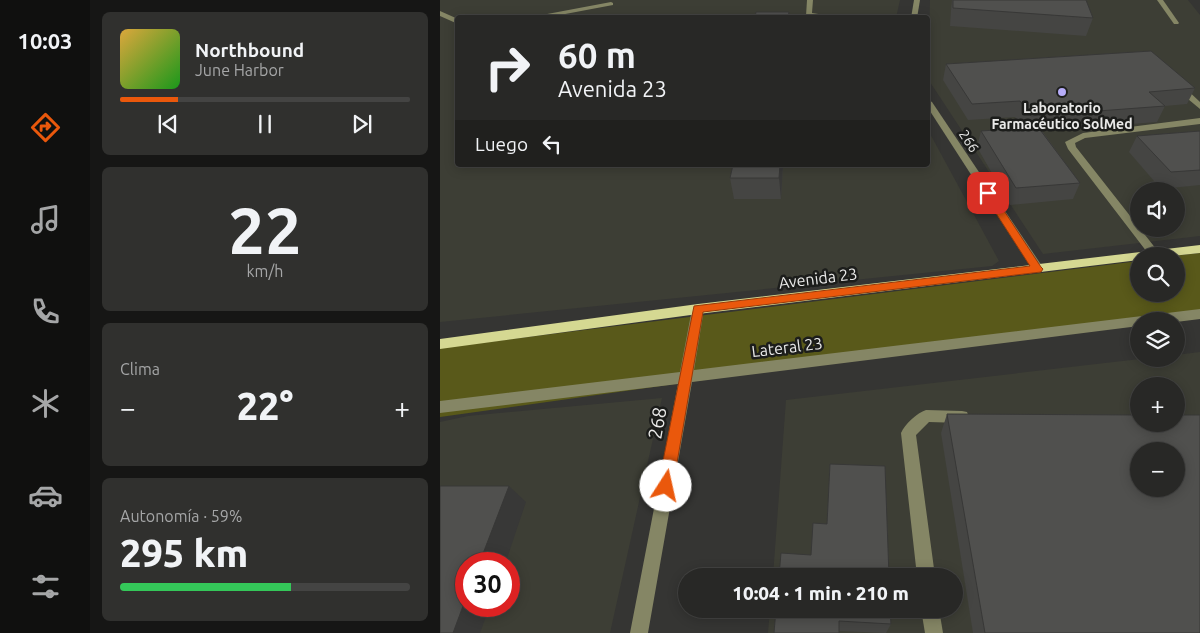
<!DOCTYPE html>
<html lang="es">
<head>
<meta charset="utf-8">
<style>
  body { margin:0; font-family:Ubuntu,sans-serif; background:#30302e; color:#f1f3f6; height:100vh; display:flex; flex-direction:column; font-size:19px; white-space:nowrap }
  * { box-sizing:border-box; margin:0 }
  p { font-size:16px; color:#a5a6a7 }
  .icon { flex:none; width:28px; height:28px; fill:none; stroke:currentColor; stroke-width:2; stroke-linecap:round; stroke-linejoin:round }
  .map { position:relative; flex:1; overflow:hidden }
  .sheet { display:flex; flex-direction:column; gap:12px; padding:12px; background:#161615; width:350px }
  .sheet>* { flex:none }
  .hud { position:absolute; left:15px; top:15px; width:475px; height:152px; border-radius:5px; box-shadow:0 2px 12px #0003,0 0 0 1px #444443; background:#282826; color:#f1f3f6; overflow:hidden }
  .fabs { position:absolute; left:690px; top:182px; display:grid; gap:10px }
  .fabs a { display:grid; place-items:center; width:55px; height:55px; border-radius:50%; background:#282826; box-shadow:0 2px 12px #0003,0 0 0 1px #444443; font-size:25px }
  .speed { position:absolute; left:15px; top:552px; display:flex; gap:10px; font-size:25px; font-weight:700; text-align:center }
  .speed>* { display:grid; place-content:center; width:65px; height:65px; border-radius:50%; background:#282826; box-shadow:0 2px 12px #0003,0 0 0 1px #444443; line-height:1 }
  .speed .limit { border:8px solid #d22; background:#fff; color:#111 }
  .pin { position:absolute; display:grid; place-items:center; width:42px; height:42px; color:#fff; margin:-21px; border-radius:10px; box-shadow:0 2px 8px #0006 }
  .me { position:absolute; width:55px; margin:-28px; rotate:10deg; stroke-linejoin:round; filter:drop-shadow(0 0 4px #0008) }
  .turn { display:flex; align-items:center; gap:18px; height:105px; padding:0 20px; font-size:22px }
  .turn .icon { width:65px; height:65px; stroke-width:2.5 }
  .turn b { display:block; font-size:35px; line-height:42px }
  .then { display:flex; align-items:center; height:48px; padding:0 20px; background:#0003; gap:10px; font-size:19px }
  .big { font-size:38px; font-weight:800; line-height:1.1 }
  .sheet .tile { flex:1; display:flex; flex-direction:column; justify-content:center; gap:8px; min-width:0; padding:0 18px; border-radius:8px; background:#30302e }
  .sheet .dial { align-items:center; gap:0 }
  .dial b { font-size:65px; line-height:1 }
  .song { display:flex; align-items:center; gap:15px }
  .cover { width:60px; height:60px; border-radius:8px; background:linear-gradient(135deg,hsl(40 70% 55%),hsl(120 70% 35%)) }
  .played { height:5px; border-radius:2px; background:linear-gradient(90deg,#ea580c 20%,#444443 20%) }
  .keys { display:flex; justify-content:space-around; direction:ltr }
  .heat { display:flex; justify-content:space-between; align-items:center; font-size:28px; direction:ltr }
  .charge { height:8px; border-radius:4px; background:linear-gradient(90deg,#34c759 59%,#444443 0) }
  .trip { position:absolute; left:238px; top:568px; width:285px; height:50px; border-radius:25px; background:#282826; box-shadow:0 2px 12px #0003,0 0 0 1px #444443; font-weight:800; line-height:50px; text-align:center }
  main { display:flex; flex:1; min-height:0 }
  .tabs { display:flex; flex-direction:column; width:90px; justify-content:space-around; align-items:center; background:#10100f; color:#a5a6a7 }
  .tabs .icon { width:35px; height:35px }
  .tabs .on { color:#ea580c }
  .tabs b { font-size:22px; color:#f1f3f6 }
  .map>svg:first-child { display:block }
</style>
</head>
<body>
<main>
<nav class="tabs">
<b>10:03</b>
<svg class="icon on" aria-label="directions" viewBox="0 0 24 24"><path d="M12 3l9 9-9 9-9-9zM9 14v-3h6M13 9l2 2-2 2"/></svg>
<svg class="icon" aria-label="music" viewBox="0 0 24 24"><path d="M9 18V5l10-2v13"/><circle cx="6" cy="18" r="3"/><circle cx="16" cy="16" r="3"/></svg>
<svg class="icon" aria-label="phone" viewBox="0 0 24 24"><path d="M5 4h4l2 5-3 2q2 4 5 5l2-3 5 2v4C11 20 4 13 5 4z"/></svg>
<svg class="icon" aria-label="climate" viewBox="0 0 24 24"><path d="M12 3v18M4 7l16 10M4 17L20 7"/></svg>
<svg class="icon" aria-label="car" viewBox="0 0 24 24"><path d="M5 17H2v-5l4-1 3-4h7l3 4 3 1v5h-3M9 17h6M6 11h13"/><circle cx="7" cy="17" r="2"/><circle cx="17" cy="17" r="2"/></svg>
<svg class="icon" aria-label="filters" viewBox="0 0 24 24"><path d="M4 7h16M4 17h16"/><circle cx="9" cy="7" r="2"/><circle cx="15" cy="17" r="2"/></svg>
</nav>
<section class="sheet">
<div class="tile">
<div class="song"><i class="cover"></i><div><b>Northbound</b><p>June Harbor</p></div></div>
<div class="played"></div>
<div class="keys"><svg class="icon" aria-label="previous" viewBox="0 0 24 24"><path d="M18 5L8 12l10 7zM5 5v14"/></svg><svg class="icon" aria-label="pause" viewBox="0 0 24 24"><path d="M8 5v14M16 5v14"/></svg><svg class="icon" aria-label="next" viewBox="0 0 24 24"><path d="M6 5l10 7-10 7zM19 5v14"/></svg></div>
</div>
<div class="tile dial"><b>22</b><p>km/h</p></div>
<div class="tile"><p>Clima</p>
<div class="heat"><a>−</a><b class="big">22°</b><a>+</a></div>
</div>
<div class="tile"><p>Autonomía · 59%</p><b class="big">295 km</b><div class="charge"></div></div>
</section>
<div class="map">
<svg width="760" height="633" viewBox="0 0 760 633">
  <rect width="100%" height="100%" fill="#353533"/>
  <g fill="#3d3e35" fill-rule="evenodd">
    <path d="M0 0H460L456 18H18V165H488V130L559 261 552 266 0 322Z"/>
    <path d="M490 0H748L760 15V236L603 254 488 79ZM699 191H736V229H699Z"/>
    <path d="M760 352V633H328L330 609H514V576H333L346 400 700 359H736V355ZM699 386H736V424H699ZM699 451H736V489H699Z"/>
    <path d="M222 398 170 633H0V422L28 416ZM26 564H69V606H26Z"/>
  </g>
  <path fill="#59591a" d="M760 253V310L0 417V348L699 261V294H736V256H733Z"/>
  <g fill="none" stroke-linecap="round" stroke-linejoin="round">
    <g fill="#858665" fill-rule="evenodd">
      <path d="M367 0H373L372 13 403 18 366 16Z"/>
      <path d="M474 0H480L477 18H471Z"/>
      <path d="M717 0H723L739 23 738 24H734Z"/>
      <path d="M171 2 173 3V5L104 18H86Z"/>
      <path d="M0 11 18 19V24L0 16Z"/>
      <path d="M736 85H742L760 102V109L736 89Z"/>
      <path d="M488 100 492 102 602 266 604 269 602 272H594L488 108Z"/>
      <path d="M760 118V124L645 138 635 143 636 147 720 254 718 256H710L628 149 625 142 643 133Z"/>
      <path d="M258 304 262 306 264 309 254 370 760 309V319L736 322 699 321V326L252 382 208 633H190L238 384 0 413V401L240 372 252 309 254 306Z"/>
      <path d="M486 410 522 411 527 412 529 417 527 422 522 423 489 422 476 435 495 576H477L461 433C465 424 477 413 486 410Z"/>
      <path d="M481 609H499L503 633H485Z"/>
    </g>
    <path fill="#d5d892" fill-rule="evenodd" d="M760 245V253L732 256H699V260L258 314 0 349V339L258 304Z"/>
  </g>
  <g fill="#454543">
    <path d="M512 0H639L653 18 646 36 510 26 511 10Z"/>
    <path d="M506 64 755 88 747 104 725 106 717 122 602 131 640 183 633 199 570 205 537 147 541 131 583 128 575 117 528 120 503 80Z"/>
    <path d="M760 131V185L721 189 689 152 697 136Z"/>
    <path d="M293 165H343L341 199H294L290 178Z"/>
    <path d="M507 414 760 633H533L501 433Z"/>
    <path d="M336 609 451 624 446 633 399 631Z"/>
  </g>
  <g fill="#383837">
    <path d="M340 165H343L341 199 339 178Z"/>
    <path d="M69 486 86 502 65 564H39Z"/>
    <path d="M26 598V606H50L40 633H13Z"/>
  </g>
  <g fill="#50504e" stroke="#383837" fill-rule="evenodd">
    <path d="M513 0H646L653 18 513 8Z"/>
    <path d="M316 12H349L348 18H315Z"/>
    <path d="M711 51 755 88 709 92 725 106 591 116 580 101 532 104 506 64Z"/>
    <path d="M598 127 640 183 576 188 541 131Z"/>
    <path d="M760 131V170L731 172 697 136Z"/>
    <path d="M293 165H340L339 178H290Z"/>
    <path d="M507 414 699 415V424H736V415H760V633H545ZM699 451H736V489H699Z"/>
    <path d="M390 464 445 466 449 576H339L341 553 371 555 373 523 387 524Z"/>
    <path d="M0 486H69L39 564H26V598L13 633H0Z"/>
    <path d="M336 609H450L451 624 399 621V633H334Z"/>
  </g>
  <path fill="#ea580c" stroke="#983908" d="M544 191H551L601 267 603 269 601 272 263 312 233 486 231 491 226 493 220 491 218 486 254 306 590 266 543 193Z"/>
  <circle fill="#b6acf8" stroke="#1c1d1b" stroke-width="2" cx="622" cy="92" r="5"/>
  <g text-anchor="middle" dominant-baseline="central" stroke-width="5" stroke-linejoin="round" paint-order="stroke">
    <g font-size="14" font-weight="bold" fill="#eaeae9" stroke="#1c1d1b">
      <text x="622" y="108">Laboratorio<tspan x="622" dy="16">Farmacéutico SolMed</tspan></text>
    </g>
    <g font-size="14" fill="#eaeae9" stroke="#1c1d1b">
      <text transform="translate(529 141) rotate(57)">266</text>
    </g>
    <g font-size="16" fill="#eaeae9" stroke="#1c1d1b">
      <text transform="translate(378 278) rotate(-7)">Avenida 23</text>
      <text transform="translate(347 347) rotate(-7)">Lateral 23</text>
    </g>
    <g font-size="19" fill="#eaeae9" stroke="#1c1d1b">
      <text transform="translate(217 423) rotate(-80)">268</text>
    </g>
  </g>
</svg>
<div class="fabs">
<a><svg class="icon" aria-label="sound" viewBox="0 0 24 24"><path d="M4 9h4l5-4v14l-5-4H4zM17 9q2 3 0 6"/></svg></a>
<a><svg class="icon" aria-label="search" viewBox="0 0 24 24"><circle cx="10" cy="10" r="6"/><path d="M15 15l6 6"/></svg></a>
<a><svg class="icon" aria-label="layers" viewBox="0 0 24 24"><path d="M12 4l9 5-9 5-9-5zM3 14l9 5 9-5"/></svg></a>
<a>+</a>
<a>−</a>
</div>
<div class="speed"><div class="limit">30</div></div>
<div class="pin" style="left:548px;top:193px;background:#d93025"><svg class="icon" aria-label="arrive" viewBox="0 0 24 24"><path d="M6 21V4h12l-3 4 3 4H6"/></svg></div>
<svg class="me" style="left:226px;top:486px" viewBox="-20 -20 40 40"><circle r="19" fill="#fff"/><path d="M0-13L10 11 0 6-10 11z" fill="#ea580c"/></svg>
<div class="trip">10:04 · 1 min · 210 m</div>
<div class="hud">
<div class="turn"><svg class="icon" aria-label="right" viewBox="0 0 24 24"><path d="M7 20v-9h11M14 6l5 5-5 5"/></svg><div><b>60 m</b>Avenida 23</div></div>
<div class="then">Luego<svg class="icon" aria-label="left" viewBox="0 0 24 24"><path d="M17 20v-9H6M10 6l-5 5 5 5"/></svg></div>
</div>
</div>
</main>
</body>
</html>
